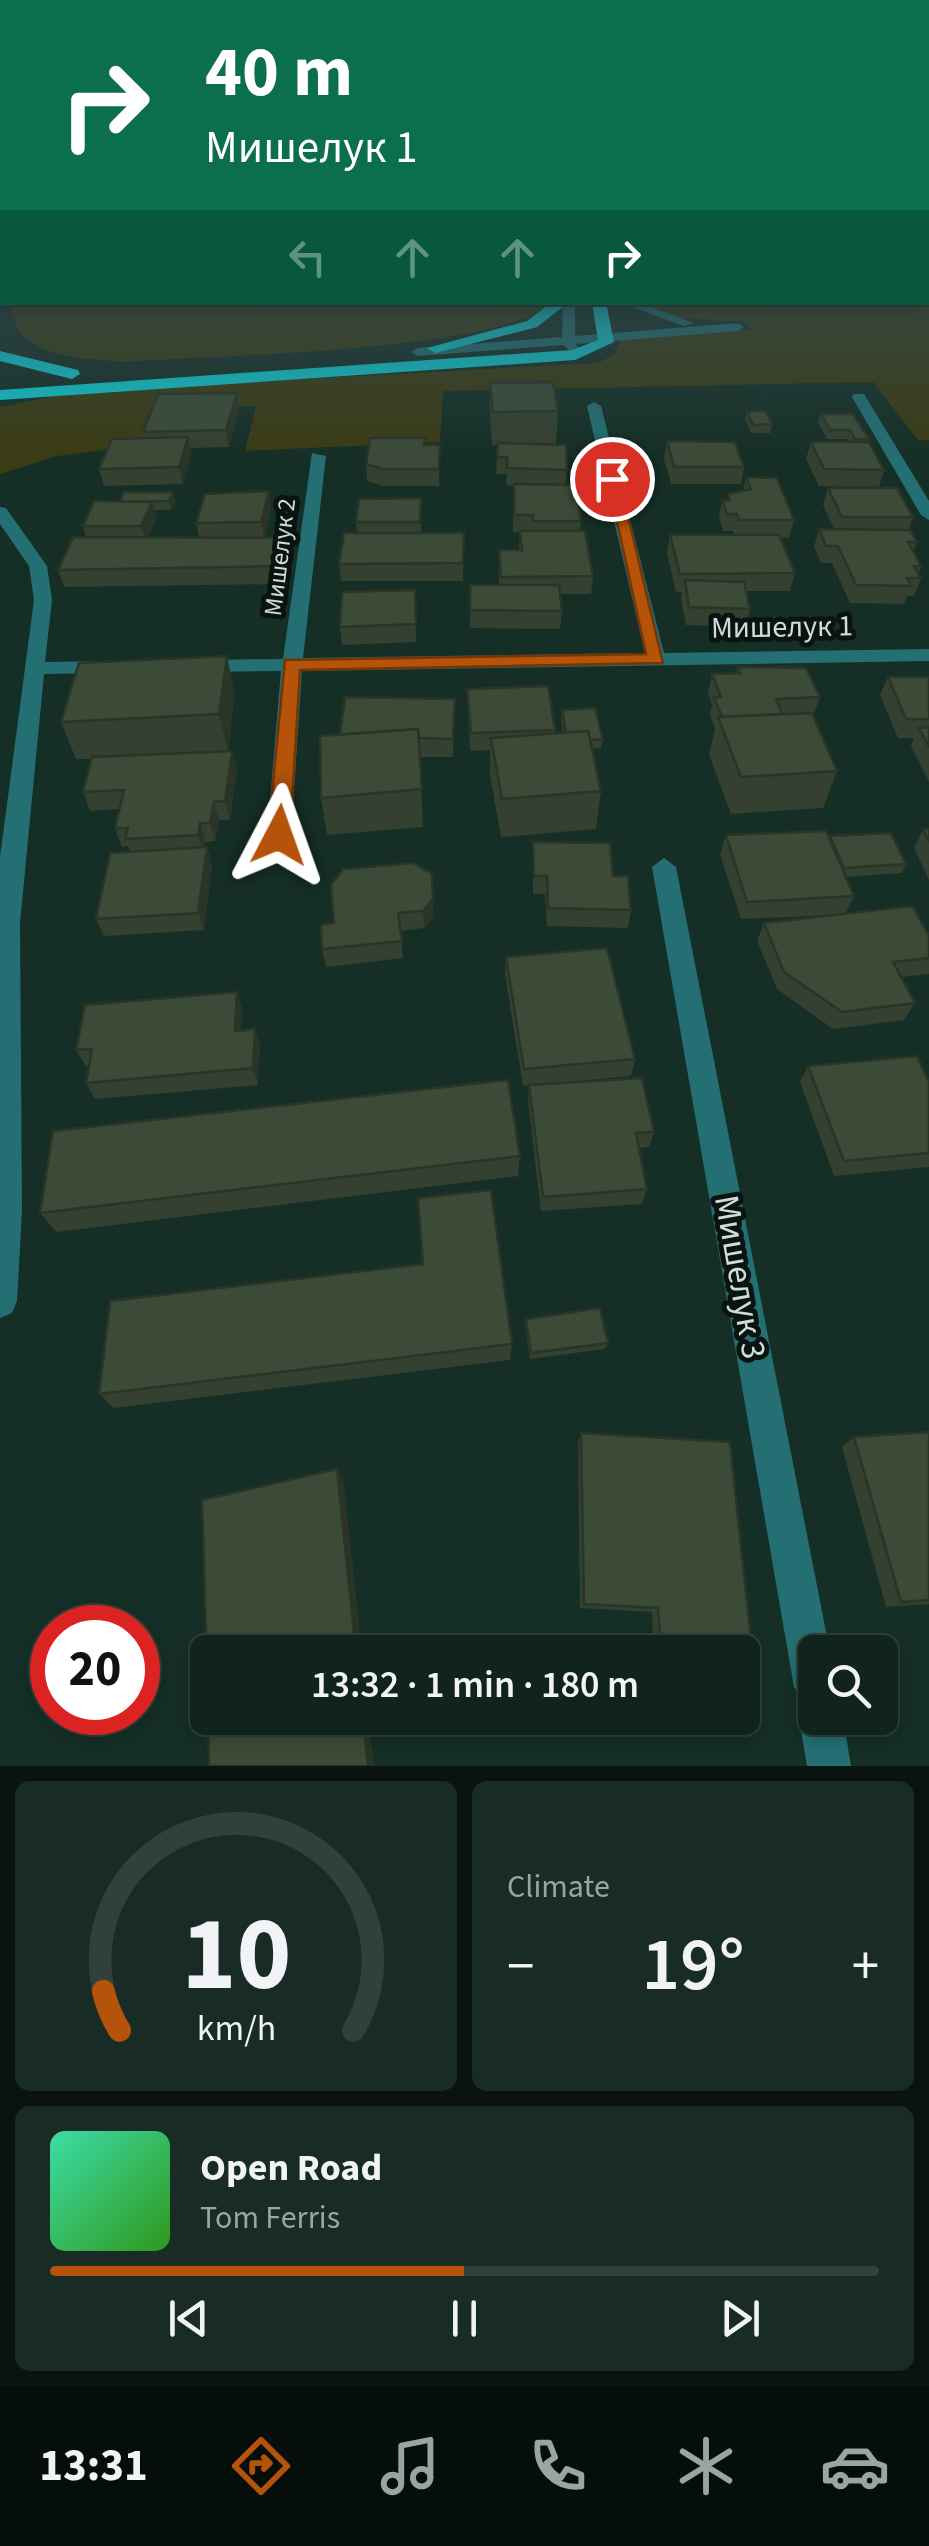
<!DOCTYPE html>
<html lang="en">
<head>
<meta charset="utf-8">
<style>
  body { margin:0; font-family:"Source Sans 3",sans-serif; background:#192b25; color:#f1f3f6; height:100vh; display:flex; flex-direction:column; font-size:38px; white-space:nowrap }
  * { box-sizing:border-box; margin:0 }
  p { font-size:32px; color:#9ca4a3 }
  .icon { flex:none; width:55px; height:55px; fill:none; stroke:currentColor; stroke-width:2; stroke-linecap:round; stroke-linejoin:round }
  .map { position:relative; height:1766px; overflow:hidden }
  .drawer { display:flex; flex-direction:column; gap:15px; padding:15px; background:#09130f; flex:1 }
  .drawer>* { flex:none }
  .top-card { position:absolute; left:0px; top:0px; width:930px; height:305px; box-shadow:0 5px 15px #0003,0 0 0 2px #30403b; background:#0b6e4f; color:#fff; overflow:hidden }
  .controls { position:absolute; left:798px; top:1635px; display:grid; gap:20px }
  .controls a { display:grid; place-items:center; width:100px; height:100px; border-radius:15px; background:#10231c; box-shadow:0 5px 15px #0003,0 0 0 2px #30403b; font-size:50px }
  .speed { position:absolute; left:30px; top:1605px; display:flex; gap:20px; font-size:50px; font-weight:700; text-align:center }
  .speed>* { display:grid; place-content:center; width:130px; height:130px; border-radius:50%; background:#10231c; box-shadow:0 5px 15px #0003,0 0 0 2px #30403b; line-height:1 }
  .speed .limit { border:15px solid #d22; background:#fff; color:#111 }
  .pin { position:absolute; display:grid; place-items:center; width:85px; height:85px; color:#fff; margin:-42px; border:5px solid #fff; border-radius:50%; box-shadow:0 2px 10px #0007 }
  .me { position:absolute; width:110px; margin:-55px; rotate:4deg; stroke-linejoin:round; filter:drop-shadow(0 0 8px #0008) }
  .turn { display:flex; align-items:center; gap:35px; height:210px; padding:0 40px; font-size:45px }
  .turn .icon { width:130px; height:130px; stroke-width:2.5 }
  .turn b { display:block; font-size:70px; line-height:85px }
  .lanes { display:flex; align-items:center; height:95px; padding:0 40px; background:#0003; justify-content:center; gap:50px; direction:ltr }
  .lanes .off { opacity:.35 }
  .big { font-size:75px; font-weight:600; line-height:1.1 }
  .drawer .widget { flex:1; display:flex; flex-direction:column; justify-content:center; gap:15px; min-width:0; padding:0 35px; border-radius:15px; background:#192b25 }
  .drawer .dial { align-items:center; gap:0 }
  .dial svg { height:260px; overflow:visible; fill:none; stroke:#30403b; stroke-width:7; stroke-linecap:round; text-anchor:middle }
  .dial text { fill:#f1f3f6; stroke:none }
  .song { display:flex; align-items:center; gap:30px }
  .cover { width:120px; height:120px; border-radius:15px; background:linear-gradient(135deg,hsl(160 70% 55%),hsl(110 70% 35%)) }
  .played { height:10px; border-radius:5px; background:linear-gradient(90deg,#b45309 50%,#30403b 50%) }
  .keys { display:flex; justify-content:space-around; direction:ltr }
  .heat { display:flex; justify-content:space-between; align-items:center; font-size:55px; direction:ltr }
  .drawer .tiles { flex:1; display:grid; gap:15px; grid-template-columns:1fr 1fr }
  .widget:last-child { grid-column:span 2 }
  .trip { position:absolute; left:190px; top:1635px; width:570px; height:100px; border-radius:15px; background:#10231c; box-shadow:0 5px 15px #0003,0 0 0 2px #30403b; font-weight:600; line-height:100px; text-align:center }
  .menu { display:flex; height:160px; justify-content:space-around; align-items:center; background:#060e0b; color:#9ca4a3 }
  .menu .icon { width:70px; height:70px }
  .menu .current { color:#b45309 }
  .menu b { font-size:45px; color:#f1f3f6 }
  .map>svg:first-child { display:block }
</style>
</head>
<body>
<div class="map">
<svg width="929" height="1766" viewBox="0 0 929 1766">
  <rect width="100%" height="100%" fill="#152f26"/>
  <g fill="#3b3b14">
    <path d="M929 247V440H918L873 382 443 391 440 442 245 451 256 406 161 408 143 445 57 456 0 474V407L80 391 598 363 615 354 622 337 751 329 744 322 682 318 638 303 928 302Z"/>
    <path d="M17 302 550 303C503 352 201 356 121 362 78 357 19 359 11 309Z"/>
  </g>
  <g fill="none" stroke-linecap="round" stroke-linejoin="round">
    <g fill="#246f73" fill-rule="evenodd">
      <path d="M2 282V292L0 293V283Z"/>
      <path d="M563 302H575V336L738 323 744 327 738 331 576 344 583 355 576 359 564 345 418 356 411 352 418 348 562 337Z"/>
      <path d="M618 302H638L694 323 684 326Z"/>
      <path d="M854 394H864L929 501V520L921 515 852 397Z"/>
      <path d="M594 402 601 406 664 653 929 649V661L302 671 291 835 279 844 271 841 267 835 281 671 196 672 186 666 196 660 283 659 312 453 326 456 303 658 645 653 587 406Z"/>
      <path d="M0 507 6 508 47 566 52 600 45 662 111 661 121 667 111 673 44 674 20 923 22 1211 17 1301 12 1313 0 1318V857L34 600 29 566 0 524Z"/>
      <path d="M664 858 676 867 830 1652H815V1718H843L851 1766H807L799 1718 805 1704 794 1687 652 867Z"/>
    </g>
    <g fill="#10cbd2" fill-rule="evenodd">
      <path d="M552 302H569L537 327 435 353 427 348 527 321Z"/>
      <path d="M592 302H606L614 342 575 360 0 400V390L572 350 598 340Z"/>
      <path d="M0 351 78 370 80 374 72 379 0 361Z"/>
    </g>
  </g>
  <g fill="#344030">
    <path d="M490 383 558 411 556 444 567 470 566 485 581 521 580 531 593 576 591 594H560L562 611 560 629 470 628V585H499V550H519L520 532H513V486L506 485 507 474H496L498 445H492L490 416Z"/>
    <path d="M239 409 229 447 190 448 191 454 183 484 104 486 99 469 145 438 143 432Z"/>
    <path d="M747 411 772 424 770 433H751L745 419Z"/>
    <path d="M821 414 869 439 867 442 884 470 879 487 819 486 806 459 811 442H850L848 439H827L818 422Z"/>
    <path d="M667 441 744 467 741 484H671L664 458Z"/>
    <path d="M440 445 439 486H383L367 481 366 464Z"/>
    <path d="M746 477 794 520 789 538H780L795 573 790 591H746L750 609 746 627 686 625 681 598 682 592H676L667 553 670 535H734L733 531H723L719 518 722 500 727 501 728 494 743 491Z"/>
    <path d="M828 488 913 517 908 530 917 542 913 552 921 566 918 573 921 578 914 596H907L904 604 850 603 832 563H821L814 547 819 529H834L823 505Z"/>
    <path d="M269 491 271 508 264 538H288L290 555 283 584 64 587 58 570 86 537 83 526 120 502 173 492 175 501 171 510H154L156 519 148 537H199L196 523Z"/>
    <path d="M421 498V533H464L463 581H341L339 564 357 533 356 522Z"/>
    <path d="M415 590 416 642 342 645 340 627Z"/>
    <path d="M737 667 820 697 813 716 837 771 823 808 731 814 709 755 715 729 710 715 712 705 708 692 712 674 736 673Z"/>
    <path d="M888 677H929V782L911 746 914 738H898L880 695Z"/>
    <path d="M467 689 555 730V733H563L561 720 562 710 603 739 601 748 592 749 601 791 596 829 501 837 490 775V750L470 751Z"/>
    <path d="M235 693 228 751H232L237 769 230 820H219L215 841 205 842V847H207L212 865 204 930 104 936 96 919 130 851 128 846 122 847 115 828 120 809 90 811 83 792 92 759H76L61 722Z"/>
    <path d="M455 699 453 757H420L423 827 327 835 321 798 340 735Z"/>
    <path d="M923 829H929V880L914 848Z"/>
    <path d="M726 835 829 838 906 864 902 873 846 877 854 896 846 913 929 935V974L901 977 915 1003 904 1020 833 1029 777 989 757 941 764 923 836 915 741 919 720 854Z"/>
    <path d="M533 842 613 876 631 910 628 928 547 926 545 894H533Z"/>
    <path d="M413 863 434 917 424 928 400 931 403 958 326 967 322 949 334 923Z"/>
    <path d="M506 957 635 1059 631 1076 534 1085 654 1132 649 1147 639 1148 647 1189 642 1204 541 1211 528 1101 529 1085 523 1086 505 974Z"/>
    <path d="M237 992 242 1009 241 1030 255 1029 260 1045 258 1085 95 1099 86 1083 89 1066H86L76 1050Z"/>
    <path d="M808 1066 929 1082V1167L834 1176 800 1082Z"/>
    <path d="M520 1156 518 1176 56 1232 40 1213Z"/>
    <path d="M423 1264 512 1344 510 1360 114 1408 99 1394Z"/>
    <path d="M526 1319 608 1343 605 1349 530 1359 525 1325Z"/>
    <path d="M929 1432V1604L886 1607 842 1447 854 1437Z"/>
    <path d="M581 1433 751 1640 741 1644 653 1637 652 1612 580 1608 578 1442Z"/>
  </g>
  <g fill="#2a3427">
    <path d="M237 393 239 409 229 447 226 430Z"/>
    <path d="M188 437 191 454 183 484 179 467Z"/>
    <path d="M269 491 271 508 264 540 261 522Z"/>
    <path d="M173 492 175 501 171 510 169 501Z"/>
    <path d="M152 502 156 519 146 543 141 526Z"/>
    <path d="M288 538 290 555 283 584 280 566Z"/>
    <path d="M227 656 235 693 228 751 219 714Z"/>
    <path d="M232 751 237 769 230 820 225 801Z"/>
    <path d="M214 802 219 820 215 841 210 823Z"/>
    <path d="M200 823 205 842 204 853 198 835Z"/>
    <path d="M207 847 212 865 204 930 198 913Z"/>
    <path d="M433 899 434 917 424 928 423 911Z"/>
    <path d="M237 992 242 1009 240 1047 235 1031Z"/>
    <path d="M255 1029 260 1045 258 1085 253 1068Z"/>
    <path d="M337 1469 344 1483 362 1652H356Z"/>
    <path d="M363 1718H369L374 1766H368Z"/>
  </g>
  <g fill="#3c4b38" stroke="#2a3427" stroke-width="2.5">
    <path d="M553 382 558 411 493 412 490 383Z"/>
    <path d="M237 393 226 430 143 432 158 394Z"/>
    <path d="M747 411H766L772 424 753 425Z"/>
    <path d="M821 414H853L869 439H855L850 430H830Z"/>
    <path d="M188 437 179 467 99 469 112 439Z"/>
    <path d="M370 438H425L424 445H440L439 469H382L366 464Z"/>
    <path d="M667 441 735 442 744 467H674Z"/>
    <path d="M811 442H869L884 470 824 469Z"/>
    <path d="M498 443 566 445 567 470 507 468V457H497Z"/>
    <path d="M746 477 777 478 794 520H739L737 514H727L722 500 730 501 728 494 751 489Z"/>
    <path d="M514 484 577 485 581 521H533V515H514Z"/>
    <path d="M828 488H897L913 517H842Z"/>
    <path d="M269 491 261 522 196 523 205 494Z"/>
    <path d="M124 492H173L169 501 120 502Z"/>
    <path d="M421 498 420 522H356L359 499Z"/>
    <path d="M94 501 152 502 141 526H83Z"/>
    <path d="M819 529 910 530 917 542H908L921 566H914L921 578H907L911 586 856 585 838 546H826Z"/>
    <path d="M520 531H585L593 576 501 577 499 550H522Z"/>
    <path d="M344 533H464L463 563 339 564Z"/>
    <path d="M670 535H779L795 573 680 574Z"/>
    <path d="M73 537 288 538 280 566 58 570Z"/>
    <path d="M685 580 744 582 750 609 689 607Z"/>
    <path d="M470 585H559L562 611 470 610Z"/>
    <path d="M415 590 416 624 340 627 342 592Z"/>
    <path d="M227 656 219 714 61 722 79 663Z"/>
    <path d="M737 667 806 668 820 697 776 699 782 714 722 717 714 697H721L712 674 740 673Z"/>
    <path d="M888 677H929V719H906Z"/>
    <path d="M548 686 555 730 471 733 467 689Z"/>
    <path d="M345 697 455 699 453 739 419 738 418 729 340 735Z"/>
    <path d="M595 708 603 739 590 740 588 731 566 733 562 710Z"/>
    <path d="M812 713 837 771 741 777 718 717Z"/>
    <path d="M929 727V747L919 728Z"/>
    <path d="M418 729 422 789 321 798 320 736Z"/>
    <path d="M588 731 601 791 502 799 491 738Z"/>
    <path d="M232 751 225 801 214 802 210 823H200L198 835 125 839 128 828H115L124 790 83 792 92 757Z"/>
    <path d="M923 829H929V842Z"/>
    <path d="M826 831 854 896 747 902 726 835Z"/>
    <path d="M891 833 906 864 844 868 830 836Z"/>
    <path d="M533 842 610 843 613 876H628L631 910 548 908 547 876H534Z"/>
    <path d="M207 847 198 913 96 919 110 853Z"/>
    <path d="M413 863 432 874 433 899 423 911 398 913 402 941 322 949 321 925 334 923 331 885 343 869Z"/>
    <path d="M912 906 929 935V958L893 962 915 1003 842 1012 784 972 764 923Z"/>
    <path d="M607 948 635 1059 524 1069 506 957Z"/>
    <path d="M237 992 235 1031 255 1029 253 1068 86 1083 92 1049 76 1050 85 1005Z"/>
    <path d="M917 1056 929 1082V1153L844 1161 808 1066Z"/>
    <path d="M642 1078 654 1132 636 1133 647 1189 543 1197 529 1085Z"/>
    <path d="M508 1080 520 1156 40 1213 53 1131Z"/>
    <path d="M491 1190 512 1344 99 1394 110 1301 423 1264 418 1198Z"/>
    <path d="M600 1308 608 1343 531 1353 526 1319Z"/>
    <path d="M929 1432V1600L901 1602 854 1437Z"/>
    <path d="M581 1433 730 1442 751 1640 660 1634 658 1608 584 1604Z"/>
    <path d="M337 1469 356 1652H208V1701L202 1500Z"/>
    <path d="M208 1718H363L368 1766H209Z"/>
  </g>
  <linearGradient id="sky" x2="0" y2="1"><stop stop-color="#0c1a15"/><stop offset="0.46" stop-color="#354d52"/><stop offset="1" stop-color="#354d52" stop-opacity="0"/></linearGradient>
  <rect width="929" height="461" fill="url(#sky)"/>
  <path fill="#b45309" stroke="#753606" stroke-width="2.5" d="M607 476 619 479 663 663 300 670 290 835 279 843 272 840 268 835 285 660 646 654Z"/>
  <g text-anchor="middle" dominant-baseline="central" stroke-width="10" stroke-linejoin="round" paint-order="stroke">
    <g font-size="25" fill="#ceddd7" stroke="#091410">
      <text transform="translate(280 557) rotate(-83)">Мишелук 2</text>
    </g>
    <g font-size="30" fill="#ceddd7" stroke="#091410">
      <text transform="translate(782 627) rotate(-1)">Мишелук 1</text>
    </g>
    <g font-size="35" fill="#ceddd7" stroke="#091410">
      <text transform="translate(740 1277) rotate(80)">Мишелук 3</text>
    </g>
  </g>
</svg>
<div class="controls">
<a><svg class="icon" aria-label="search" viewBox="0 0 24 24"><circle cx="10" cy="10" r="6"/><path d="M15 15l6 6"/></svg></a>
</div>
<div class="speed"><div class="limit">20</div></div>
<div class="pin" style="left:612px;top:479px;background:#d93025"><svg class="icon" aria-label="arrive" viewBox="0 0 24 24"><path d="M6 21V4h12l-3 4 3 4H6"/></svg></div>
<svg class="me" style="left:279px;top:835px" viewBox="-20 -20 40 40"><path d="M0-17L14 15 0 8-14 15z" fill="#b45309" stroke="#fff" stroke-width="4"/></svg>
<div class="trip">13:32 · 1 min · 180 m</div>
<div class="top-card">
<div class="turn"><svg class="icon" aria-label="right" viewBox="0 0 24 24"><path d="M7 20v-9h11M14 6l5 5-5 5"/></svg><div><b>40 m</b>Мишелук 1</div></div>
<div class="lanes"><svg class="icon off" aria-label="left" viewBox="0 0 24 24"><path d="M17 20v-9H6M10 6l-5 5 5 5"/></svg><svg class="icon off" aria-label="ahead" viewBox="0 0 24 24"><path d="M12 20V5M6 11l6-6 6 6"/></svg><svg class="icon off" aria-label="ahead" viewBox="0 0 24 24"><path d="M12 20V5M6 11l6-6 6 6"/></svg><svg class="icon" aria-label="right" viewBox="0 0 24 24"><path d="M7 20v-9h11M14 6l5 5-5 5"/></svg></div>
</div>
</div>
<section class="drawer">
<div class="tiles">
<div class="widget dial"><svg viewBox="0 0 100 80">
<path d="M14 69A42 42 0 1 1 86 69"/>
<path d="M14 69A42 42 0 0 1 9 57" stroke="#b45309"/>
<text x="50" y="56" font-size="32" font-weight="700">10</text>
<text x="50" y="72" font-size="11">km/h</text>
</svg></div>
<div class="widget"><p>Climate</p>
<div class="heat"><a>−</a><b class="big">19°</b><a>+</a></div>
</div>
<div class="widget">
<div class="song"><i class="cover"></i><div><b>Open Road</b><p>Tom Ferris</p></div></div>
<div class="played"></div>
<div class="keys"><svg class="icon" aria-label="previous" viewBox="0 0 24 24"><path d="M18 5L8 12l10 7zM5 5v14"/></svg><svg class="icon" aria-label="pause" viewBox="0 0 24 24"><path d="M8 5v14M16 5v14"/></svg><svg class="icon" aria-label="next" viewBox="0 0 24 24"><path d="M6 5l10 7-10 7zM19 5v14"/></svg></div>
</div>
</div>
</section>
<nav class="menu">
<b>13:31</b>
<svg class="icon current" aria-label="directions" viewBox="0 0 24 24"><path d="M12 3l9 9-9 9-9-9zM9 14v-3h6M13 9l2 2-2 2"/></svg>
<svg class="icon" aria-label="music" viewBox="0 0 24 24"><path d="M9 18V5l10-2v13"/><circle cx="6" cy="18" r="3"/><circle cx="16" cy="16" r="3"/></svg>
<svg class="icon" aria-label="phone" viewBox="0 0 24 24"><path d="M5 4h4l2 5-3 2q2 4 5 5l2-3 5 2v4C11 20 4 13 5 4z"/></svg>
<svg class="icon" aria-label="climate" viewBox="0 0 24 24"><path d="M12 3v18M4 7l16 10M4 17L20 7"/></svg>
<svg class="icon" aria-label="car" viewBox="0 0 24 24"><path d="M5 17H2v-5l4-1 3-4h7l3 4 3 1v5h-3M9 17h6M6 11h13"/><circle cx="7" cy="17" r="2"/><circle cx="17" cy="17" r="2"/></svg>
</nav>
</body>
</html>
